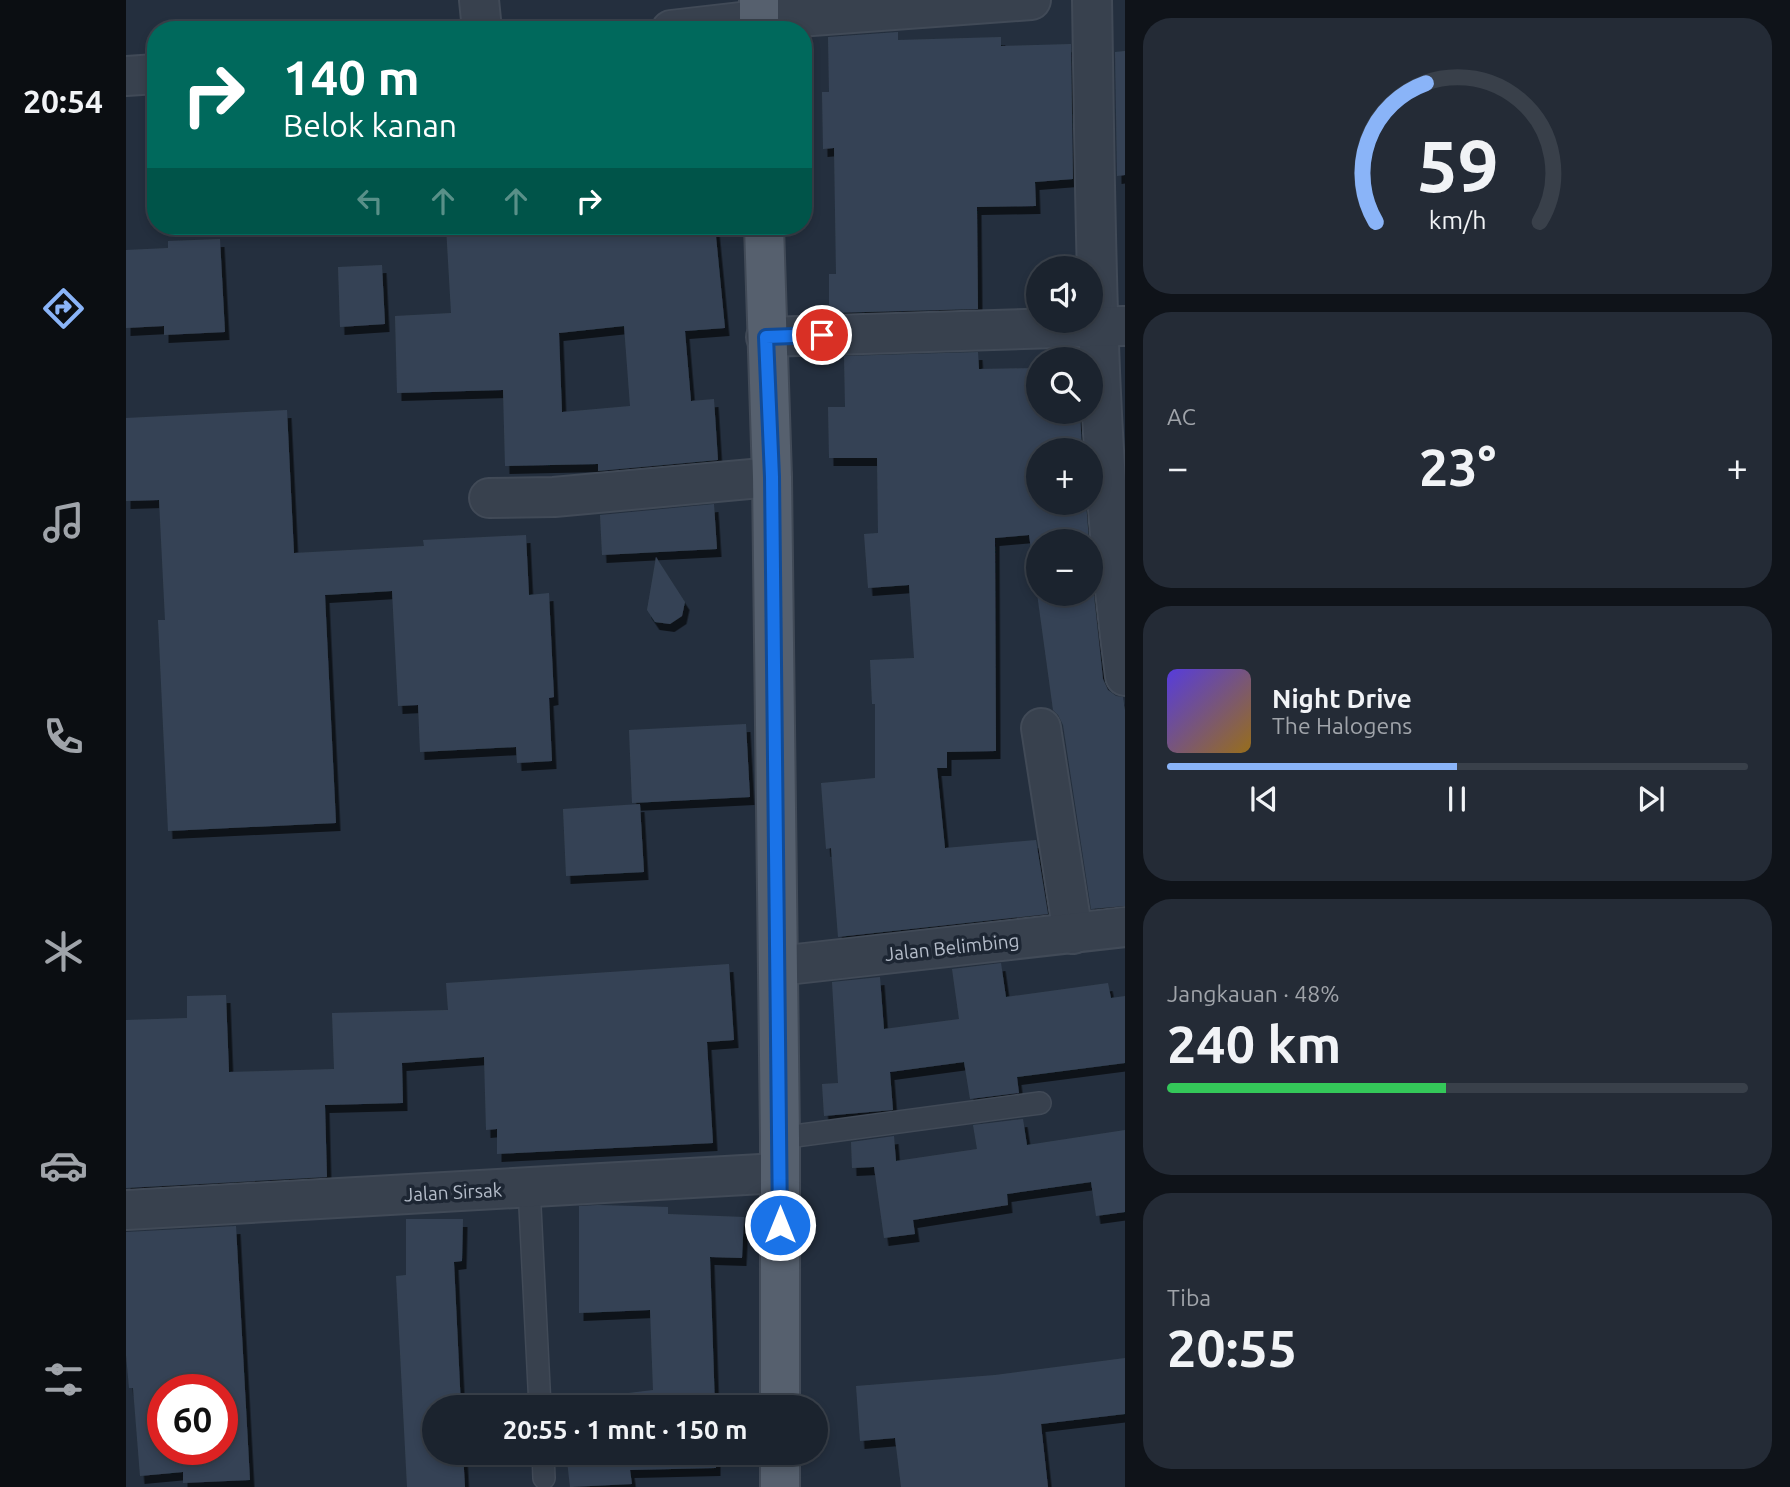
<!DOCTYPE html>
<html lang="id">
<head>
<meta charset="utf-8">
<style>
  body { margin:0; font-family:Ubuntu,sans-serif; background:#242b36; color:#f1f3f6; height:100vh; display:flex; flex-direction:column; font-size:26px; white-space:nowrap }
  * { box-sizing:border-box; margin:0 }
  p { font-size:23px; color:#a0a4aa }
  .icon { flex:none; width:38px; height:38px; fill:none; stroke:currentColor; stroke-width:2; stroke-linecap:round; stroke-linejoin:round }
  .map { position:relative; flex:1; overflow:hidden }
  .sheet { display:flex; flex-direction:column; gap:18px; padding:18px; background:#0f1319; width:665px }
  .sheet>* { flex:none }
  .hud { position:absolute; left:21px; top:21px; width:665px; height:214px; border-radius:28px; box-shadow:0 4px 10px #0003,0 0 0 2px #39404a; background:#00695c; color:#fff; overflow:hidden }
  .tools { position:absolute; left:900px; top:256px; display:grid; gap:14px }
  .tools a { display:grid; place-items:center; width:77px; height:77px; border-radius:50%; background:#1b232e; box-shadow:0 4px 10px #0003,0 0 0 2px #39404a; font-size:35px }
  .speed { position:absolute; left:21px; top:1374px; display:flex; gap:14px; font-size:35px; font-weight:700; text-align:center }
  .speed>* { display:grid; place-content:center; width:91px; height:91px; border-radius:50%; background:#1b232e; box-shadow:0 4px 10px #0003,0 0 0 2px #39404a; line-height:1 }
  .speed .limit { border:10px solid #d22; background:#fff; color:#111 }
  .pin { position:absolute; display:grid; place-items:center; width:60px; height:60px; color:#fff; margin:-30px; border:4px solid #fff; border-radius:50%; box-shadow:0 2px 7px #0007 }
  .me { position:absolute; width:77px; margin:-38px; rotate:0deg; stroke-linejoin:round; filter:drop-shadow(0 0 5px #0008) }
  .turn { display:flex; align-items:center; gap:24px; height:147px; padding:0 21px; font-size:32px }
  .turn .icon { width:91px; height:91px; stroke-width:2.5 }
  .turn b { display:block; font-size:49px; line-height:60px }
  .lanes { display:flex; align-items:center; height:66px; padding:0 21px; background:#0003; justify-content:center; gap:35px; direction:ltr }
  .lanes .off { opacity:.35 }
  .big { font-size:52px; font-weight:600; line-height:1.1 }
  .sheet .widget { flex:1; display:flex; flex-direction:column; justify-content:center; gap:10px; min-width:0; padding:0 24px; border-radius:28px; background:#242b36 }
  .sheet .dial { align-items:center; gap:0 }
  .dial svg { height:182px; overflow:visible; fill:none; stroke:#39404a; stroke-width:7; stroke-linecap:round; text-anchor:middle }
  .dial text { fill:#f1f3f6; stroke:none }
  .song { display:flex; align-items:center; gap:21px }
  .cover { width:84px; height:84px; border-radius:10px; background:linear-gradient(135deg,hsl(250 70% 55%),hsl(40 70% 35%)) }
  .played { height:7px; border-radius:4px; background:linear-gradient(90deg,#8ab4f8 50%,#39404a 50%) }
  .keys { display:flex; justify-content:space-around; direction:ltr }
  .heat { display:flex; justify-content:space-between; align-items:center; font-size:38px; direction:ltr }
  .charge { height:10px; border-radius:5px; background:linear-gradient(90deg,#34c759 48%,#39404a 0) }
  .trip { position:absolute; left:296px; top:1395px; width:406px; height:70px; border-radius:35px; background:#1b232e; box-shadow:0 4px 10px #0003,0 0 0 2px #39404a; font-weight:600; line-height:70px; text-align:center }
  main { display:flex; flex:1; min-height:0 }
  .dock { display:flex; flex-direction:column; width:126px; justify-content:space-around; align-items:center; background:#0b0e12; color:#a0a4aa }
  .dock .icon { width:49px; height:49px }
  .dock .active { color:#8ab4f8 }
  .dock b { font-size:32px; color:#f1f3f6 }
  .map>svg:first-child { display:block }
</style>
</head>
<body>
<main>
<nav class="dock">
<b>20:54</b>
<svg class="icon active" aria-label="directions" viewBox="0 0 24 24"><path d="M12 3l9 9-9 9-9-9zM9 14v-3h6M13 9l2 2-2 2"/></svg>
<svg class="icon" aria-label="music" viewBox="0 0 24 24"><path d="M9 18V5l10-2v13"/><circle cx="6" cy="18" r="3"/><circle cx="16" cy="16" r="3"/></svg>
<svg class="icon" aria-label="phone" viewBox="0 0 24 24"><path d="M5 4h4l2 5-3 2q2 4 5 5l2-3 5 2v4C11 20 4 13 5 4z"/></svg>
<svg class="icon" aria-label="climate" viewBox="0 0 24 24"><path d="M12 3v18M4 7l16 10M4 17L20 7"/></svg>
<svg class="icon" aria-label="car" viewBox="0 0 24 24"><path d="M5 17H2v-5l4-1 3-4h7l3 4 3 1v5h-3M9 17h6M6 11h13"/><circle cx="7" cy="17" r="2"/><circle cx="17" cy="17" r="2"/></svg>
<svg class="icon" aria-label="filters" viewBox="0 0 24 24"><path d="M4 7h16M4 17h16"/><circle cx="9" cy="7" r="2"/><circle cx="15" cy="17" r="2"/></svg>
</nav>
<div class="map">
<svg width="999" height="1487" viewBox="0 0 999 1487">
  <defs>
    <filter id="shadow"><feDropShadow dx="4.5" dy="8" stdDeviation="0" flood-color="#0009"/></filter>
  </defs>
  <rect width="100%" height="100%" fill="#242f3e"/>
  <g fill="#364354" fill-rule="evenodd" filter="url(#shadow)">
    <path d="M772 32V40L875 37V46L945 44 947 179 909 182 910 206 851 207 852 309 703 313V274H710L708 148 697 149 696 92H703L702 37Z"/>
    <path d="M999 51V175L991 176 989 52Z"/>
    <path d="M320 226H589L599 328 559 331 565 401 588 399 592 460 472 471V464L379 466 377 390 271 393 269 316 325 313ZM498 326 504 406 436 412 433 333Z"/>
    <path d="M94 239 99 332 38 335V326L0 328V250L42 248V241Z"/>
    <path d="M256 265 259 324 214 327 212 267Z"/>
    <path d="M852 352 853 369 912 368V411H954L956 450H912V502H960L963 541H912V593H964V558L977 679 982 690 990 696 997 697 999 710V906L965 909 937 725 932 715 927 710 903 535 869 538 870 751 821 752V768H811L819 848 910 840 922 914 712 937 705 848 700 849 695 783 749 778V704H746L744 660 788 658 783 585 742 588 738 534 752 533 751 458H703L702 407H719L718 356Z"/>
    <path d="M161 410 168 553 298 546 297 540 400 535 403 595 423 593 428 697 423 698 426 761 391 763 390 747 294 752 292 705 272 706 266 591 199 595 210 823 42 831 32 620H39L33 500 0 501V418Z"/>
    <path d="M588 504 591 549 476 555 474 515Z"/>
    <path d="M530 557 559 602 556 616 544 624 529 622 521 610Z"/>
    <path d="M620 724 624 797 506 803 503 730Z"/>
    <path d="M514 804 518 872 440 876 437 809Z"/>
    <path d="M875 963 880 997 982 983 985 998 999 996V1063L891 1077 893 1093 844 1099 838 1062 764 1072 767 1110 698 1116 696 1084 712 1083 706 982 754 977 758 1029 833 1019 826 969Z"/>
    <path d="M603 964 608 1040 581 1042 587 1143 371 1154V1129L360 1130 358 1057 276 1063 277 1103 199 1105 201 1177 0 1188V1020L61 1018V996L100 995 103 1072 208 1069 206 1013 322 1010 320 983Z"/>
    <path d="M897 1119 901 1145 999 1130V1212L970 1216 965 1182 881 1194 882 1205 787 1220 789 1234 758 1238 748 1167 726 1168 725 1142 768 1136 770 1161 851 1149 847 1125Z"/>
    <path d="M472 1205 542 1207V1214L618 1217 616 1258 584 1257 589 1407H446V1400L527 1390 524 1310 453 1313V1206Z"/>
    <path d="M280 1219H337L336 1261 328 1262 335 1407H308V1452H337L339 1487H281L270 1276 280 1275Z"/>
    <path d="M110 1226 124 1480 57 1483V1472L14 1476 7 1388H3L0 1355V1232ZM37 1390H96V1449H37Z"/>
    <path d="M999 1358V1414L915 1424 922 1487H775L769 1438 734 1441 730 1386 869 1375Z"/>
    <path d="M440 1452H590V1468L504 1470 506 1484 444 1487Z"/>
  </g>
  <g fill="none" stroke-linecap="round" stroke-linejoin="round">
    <g stroke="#414a57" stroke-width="24">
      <g id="lane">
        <path d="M654 1138 914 1103"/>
        <path d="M403 1187 414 1407"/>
        <path d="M417 1452 418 1478"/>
      </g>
    </g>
    <g stroke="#414a57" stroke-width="42">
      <g id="street">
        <path d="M353 0 356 30"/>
        <path d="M966 0C970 225 969 452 999 676"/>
        <path d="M545 30 633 20 905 0"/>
        <path d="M0 76 30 74"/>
        <path d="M640 337 997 326"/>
        <path d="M363 498 428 497 646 477"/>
        <path d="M915 728 947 934"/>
        <path d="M652 966 999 927"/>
        <path d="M0 1210 654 1173"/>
      </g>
    </g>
    <g stroke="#414a57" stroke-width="42">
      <g id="primary">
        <path d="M633 0V30"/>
        <path d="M638 226 646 477 654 1138V1407"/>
        <path d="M654 1452V1487"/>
      </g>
    </g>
    <use href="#lane" stroke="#38414e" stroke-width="21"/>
    <use href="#street" stroke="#38414e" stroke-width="38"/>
    <use href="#primary" stroke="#56606e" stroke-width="38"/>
  </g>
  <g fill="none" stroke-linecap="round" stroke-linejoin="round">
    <g stroke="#114b97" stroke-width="18">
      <path id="route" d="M654 1225 646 477 640 337 696 335"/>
    </g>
    <use href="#route" stroke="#1a73e8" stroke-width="12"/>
  </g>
  <g text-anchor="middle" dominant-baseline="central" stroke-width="7" stroke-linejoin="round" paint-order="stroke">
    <g font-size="19" fill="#b4bcc9" stroke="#1d2633">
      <text transform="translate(826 947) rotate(-6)">Jalan Belimbing</text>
      <text transform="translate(327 1192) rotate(-3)">Jalan Sirsak</text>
    </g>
  </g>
</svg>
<div class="tools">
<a><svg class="icon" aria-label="sound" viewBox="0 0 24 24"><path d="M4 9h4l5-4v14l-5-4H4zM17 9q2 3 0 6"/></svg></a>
<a><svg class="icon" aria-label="search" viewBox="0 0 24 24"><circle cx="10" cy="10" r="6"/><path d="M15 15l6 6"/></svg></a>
<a>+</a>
<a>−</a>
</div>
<div class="speed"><div class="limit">60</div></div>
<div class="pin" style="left:696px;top:335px;background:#d93025"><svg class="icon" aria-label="arrive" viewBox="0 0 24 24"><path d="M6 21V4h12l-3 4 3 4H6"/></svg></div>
<svg class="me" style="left:654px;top:1225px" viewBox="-20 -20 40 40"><circle r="17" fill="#1a73e8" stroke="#fff" stroke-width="3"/><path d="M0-11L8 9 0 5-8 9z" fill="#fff"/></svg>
<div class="trip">20:55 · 1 mnt · 150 m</div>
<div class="hud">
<div class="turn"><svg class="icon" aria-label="right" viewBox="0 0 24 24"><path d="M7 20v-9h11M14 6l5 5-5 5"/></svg><div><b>140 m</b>Belok kanan</div></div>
<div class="lanes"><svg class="icon off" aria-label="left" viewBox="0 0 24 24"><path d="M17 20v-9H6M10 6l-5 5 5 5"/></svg><svg class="icon off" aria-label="ahead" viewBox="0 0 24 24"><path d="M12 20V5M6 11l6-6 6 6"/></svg><svg class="icon off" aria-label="ahead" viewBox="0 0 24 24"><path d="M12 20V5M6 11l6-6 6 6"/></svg><svg class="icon" aria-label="right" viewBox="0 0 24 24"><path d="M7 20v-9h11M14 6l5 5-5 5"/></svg></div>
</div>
</div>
<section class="sheet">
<div class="widget dial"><svg viewBox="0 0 100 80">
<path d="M14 69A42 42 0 1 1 86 69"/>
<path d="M14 69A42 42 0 0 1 36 8" stroke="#8ab4f8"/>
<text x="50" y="56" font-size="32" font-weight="700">59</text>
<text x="50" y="72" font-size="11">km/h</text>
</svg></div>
<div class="widget"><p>AC</p>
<div class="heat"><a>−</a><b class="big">23°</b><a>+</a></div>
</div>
<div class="widget">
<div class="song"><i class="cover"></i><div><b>Night Drive</b><p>The Halogens</p></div></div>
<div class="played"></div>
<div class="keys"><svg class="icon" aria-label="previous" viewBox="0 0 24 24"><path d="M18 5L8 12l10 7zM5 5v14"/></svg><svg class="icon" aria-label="pause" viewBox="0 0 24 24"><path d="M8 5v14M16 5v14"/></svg><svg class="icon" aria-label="next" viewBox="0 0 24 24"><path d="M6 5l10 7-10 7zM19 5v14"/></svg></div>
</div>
<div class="widget"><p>Jangkauan · 48%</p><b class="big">240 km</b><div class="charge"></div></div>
<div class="widget"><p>Tiba</p><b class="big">20:55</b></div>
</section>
</main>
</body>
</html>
